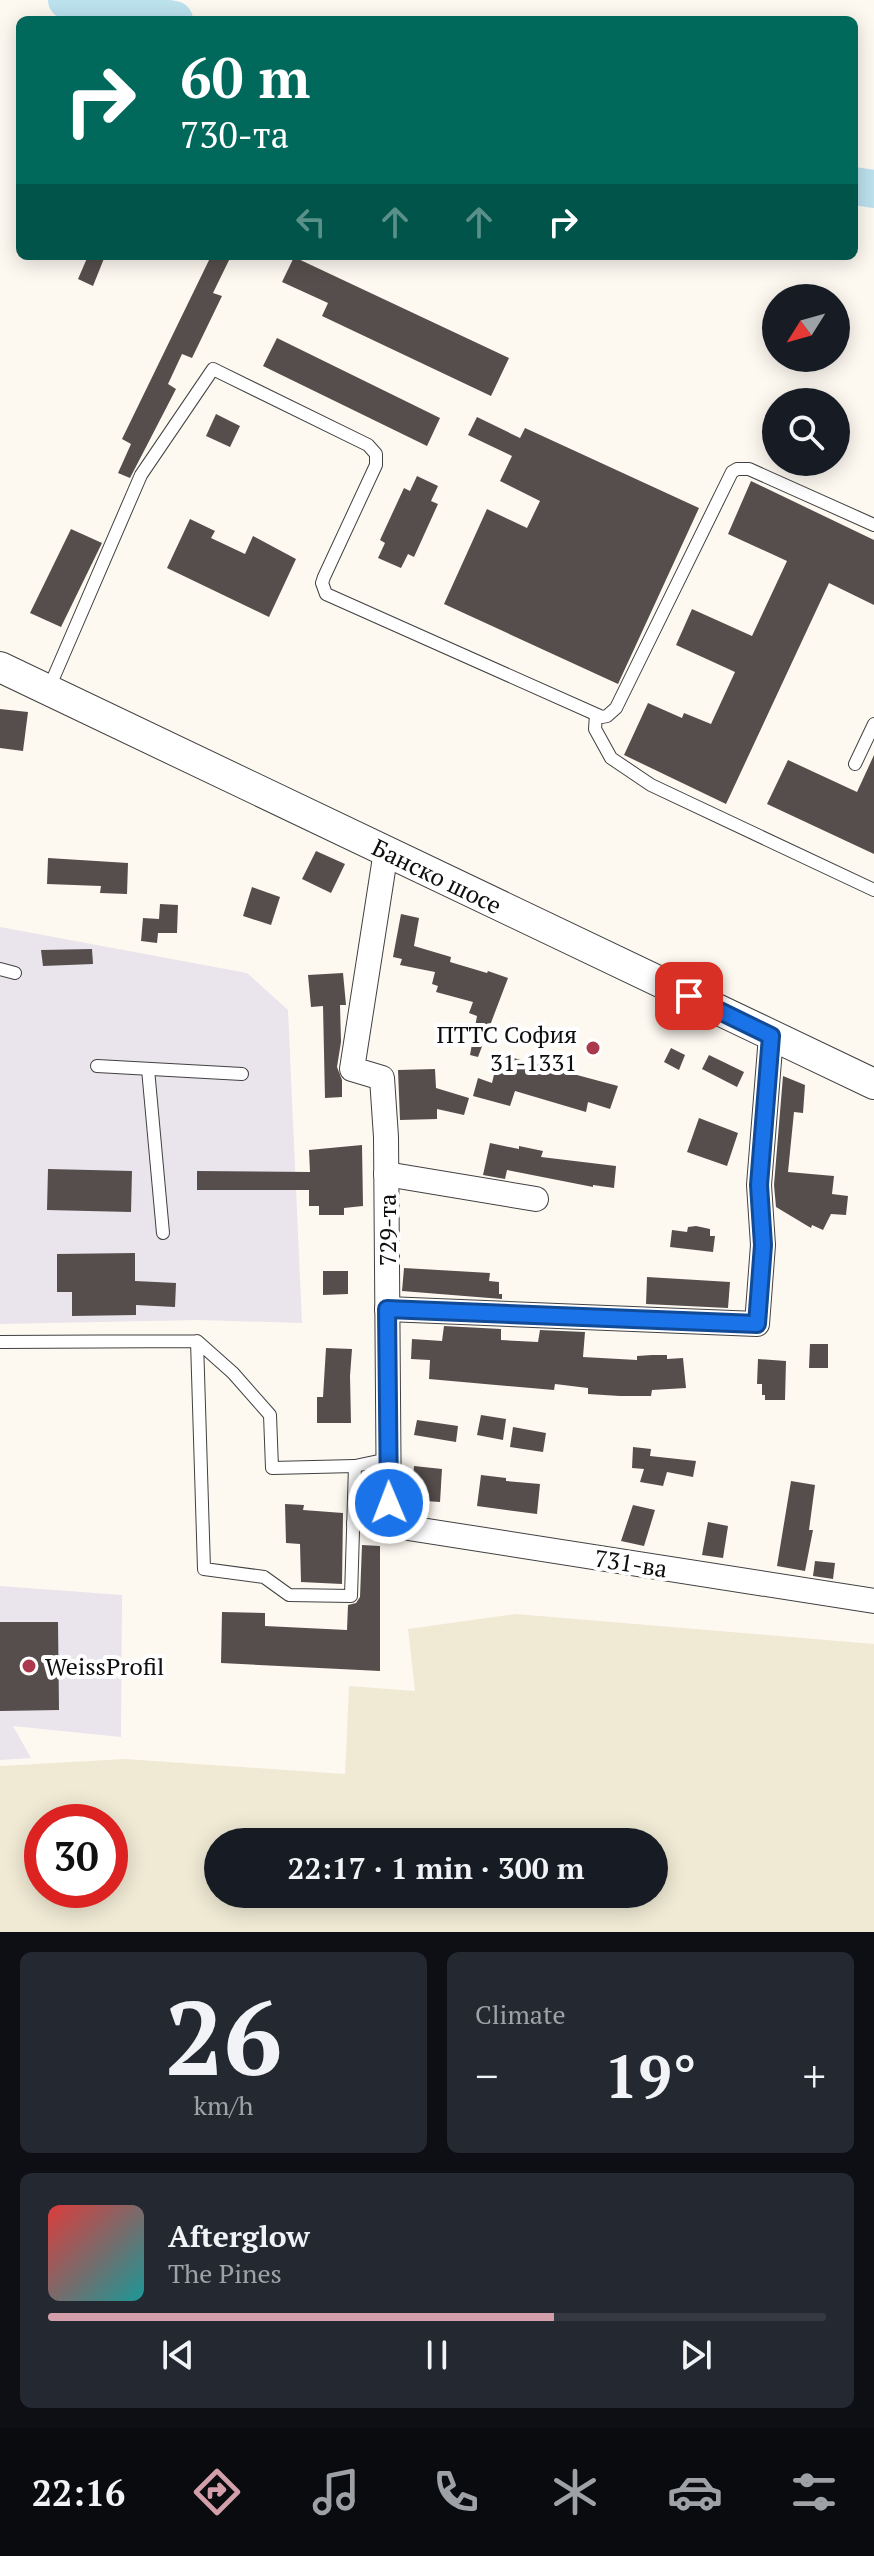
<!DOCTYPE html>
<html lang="en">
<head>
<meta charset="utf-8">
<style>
  body { margin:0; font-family:"PT Serif",serif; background:#242831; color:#f1f3f6; height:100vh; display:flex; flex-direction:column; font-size:30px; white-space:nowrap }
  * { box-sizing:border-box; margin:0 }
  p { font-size:26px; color:#9ea1a6 }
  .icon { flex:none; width:44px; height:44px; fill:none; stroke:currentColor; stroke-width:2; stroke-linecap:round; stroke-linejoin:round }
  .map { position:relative; height:1932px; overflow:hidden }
  .drawer { display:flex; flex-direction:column; gap:20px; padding:20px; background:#0d0f14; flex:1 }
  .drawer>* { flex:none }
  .hud { position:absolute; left:16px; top:16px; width:842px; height:244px; border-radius:12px; box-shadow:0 4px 20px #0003; background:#00695c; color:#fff; overflow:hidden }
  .needle { width:52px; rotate:233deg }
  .tools { position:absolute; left:762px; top:284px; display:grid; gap:16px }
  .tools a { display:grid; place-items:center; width:88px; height:88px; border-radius:50%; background:#171b24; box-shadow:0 4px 20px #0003; font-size:40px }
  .speed { position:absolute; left:24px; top:1804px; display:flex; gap:16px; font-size:40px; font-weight:700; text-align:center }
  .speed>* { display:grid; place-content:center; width:104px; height:104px; border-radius:50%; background:#171b24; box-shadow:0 4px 20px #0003; line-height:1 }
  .speed .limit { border:12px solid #d22; background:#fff; color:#111 }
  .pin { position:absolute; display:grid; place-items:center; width:68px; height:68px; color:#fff; margin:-34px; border-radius:16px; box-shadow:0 4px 12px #0006 }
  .me { position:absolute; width:88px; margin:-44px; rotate:359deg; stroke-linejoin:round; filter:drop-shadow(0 0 6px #0008) }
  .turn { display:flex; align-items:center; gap:28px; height:168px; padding:0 32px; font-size:36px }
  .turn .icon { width:104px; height:104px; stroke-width:2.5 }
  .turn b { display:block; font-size:56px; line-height:68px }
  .lanes { display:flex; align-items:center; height:76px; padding:0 32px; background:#0003; justify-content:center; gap:40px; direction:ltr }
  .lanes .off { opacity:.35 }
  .big { font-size:60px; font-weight:600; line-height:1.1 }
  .drawer .card { flex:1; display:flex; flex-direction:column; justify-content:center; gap:12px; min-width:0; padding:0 28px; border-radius:12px; background:#242831 }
  .drawer .dial { align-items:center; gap:0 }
  .dial b { font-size:104px; line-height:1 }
  .song { display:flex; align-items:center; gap:24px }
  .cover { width:96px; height:96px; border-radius:12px; background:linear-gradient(135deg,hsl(0 70% 55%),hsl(180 70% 35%)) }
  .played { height:8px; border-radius:4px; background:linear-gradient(90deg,#d29faa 65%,#363941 65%) }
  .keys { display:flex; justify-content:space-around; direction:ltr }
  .heat { display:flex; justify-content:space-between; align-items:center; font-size:44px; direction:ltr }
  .drawer .tiles { flex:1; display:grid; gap:20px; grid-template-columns:1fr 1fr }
  .card:last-child { grid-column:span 2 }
  .trip { position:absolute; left:204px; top:1828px; width:464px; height:80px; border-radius:40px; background:#171b24; box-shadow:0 4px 20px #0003; font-weight:600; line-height:80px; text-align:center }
  .dock { display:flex; height:128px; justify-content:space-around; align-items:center; background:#090b0e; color:#9ea1a6 }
  .dock .icon { width:56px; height:56px }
  .dock .selected { color:#d29faa }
  .dock b { font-size:36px; color:#f1f3f6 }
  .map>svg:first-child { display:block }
</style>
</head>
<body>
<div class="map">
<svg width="874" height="1932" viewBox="0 0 874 1932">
  <rect width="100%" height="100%" fill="#fdf9f1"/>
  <g fill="#eae4ec">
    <path d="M0 927 247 973 288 1010 302 1323 199 1320 0 1324Z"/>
    <path d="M0 1586 122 1595 121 1737 13 1726 31 1758 0 1760Z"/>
  </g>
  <path fill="#f0ead4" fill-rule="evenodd" d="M516 1614 874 1644V1932H0V1766L125 1759 345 1774 349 1686 415 1691 408 1629ZM42 1822H110V1890H42ZM218 1842H654V1894H218Z"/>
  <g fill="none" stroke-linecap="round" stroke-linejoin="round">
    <g stroke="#bce2ee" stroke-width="38">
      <path d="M67 0 174 20"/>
      <path d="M854 186 874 189"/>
    </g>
  </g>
  <g fill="#554e4c">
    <path d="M88 256H105L93 286 78 279Z"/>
    <path d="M211 256H231L213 293 222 296 192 358 182 354 168 384 176 389 130 478 118 473 131 444 122 439Z"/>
    <path d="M294 257 509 358 491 396 322 316 328 303 282 282Z"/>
    <path d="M277 338 440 418 427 446 263 366Z"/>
    <path d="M216 414 240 426 230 447 206 436Z"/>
    <path d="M477 417 520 438 525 428 699 508 618 684 444 604 487 509 527 528 540 501 500 481 512 456 468 435Z"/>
    <path d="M417 476 438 486 431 501 438 504 414 557 408 554 401 568 378 558 385 543 380 540 404 488 410 491Z"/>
    <path d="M751 481 874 540V605L829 583 726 804 624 755 648 703 682 718 684 713 711 724 735 672 676 645 692 609 752 636 787 561 728 534Z"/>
    <path d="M190 519 215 531 211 538 245 554 253 536 296 559 269 617 167 568Z"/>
    <path d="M71 529 102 543 61 627 30 613Z"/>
    <path d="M0 709 28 712 23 751 0 748Z"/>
    <path d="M874 755V854L767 804 788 760 857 792Z"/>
    <path d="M316 851 345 864 331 893 302 879Z"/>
    <path d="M48 858 128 863 127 894 100 893 101 886 47 884Z"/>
    <path d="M252 887 280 897 271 925 243 916Z"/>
    <path d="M160 904 178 905 177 933H158L157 943 141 941 143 918 159 919Z"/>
    <path d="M401 914 419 918 414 946 451 957 450 962 487 973 488 971 508 978 478 1057 470 1055 477 1016 469 1013 473 1002 436 992 438 986 432 984 435 972 400 965 402 959 393 957Z"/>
    <path d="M92 949 93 964 43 966 41 950Z"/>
    <path d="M343 973 346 1005H340L341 1042 337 1067 342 1080V1097L325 1098 323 1006 311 1007 308 975Z"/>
    <path d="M671 1048 685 1055 679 1070 664 1062Z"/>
    <path d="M499 1054 618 1086 610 1109 588 1102 586 1112 515 1091 510 1106 473 1096 478 1078 492 1083Z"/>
    <path d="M709 1055 744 1072 737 1087 702 1069Z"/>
    <path d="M435 1069 436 1088 469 1098 464 1115 437 1109V1119L400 1120 398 1070Z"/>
    <path d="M783 1076 805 1085 803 1113 794 1112 788 1172 834 1176 832 1194 848 1196 846 1215 831 1214 823 1230 812 1225 811 1228 776 1207 774 1185Z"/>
    <path d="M699 1118 738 1133 727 1166 687 1152Z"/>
    <path d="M490 1143 519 1149V1146L543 1151 541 1157 616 1166 614 1188 593 1185V1187L507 1170 505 1179 483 1175Z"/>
    <path d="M362 1145 363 1206 344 1208V1215H319V1206H309V1190H197V1171L310 1172 309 1150Z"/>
    <path d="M48 1169 132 1171 131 1212 47 1210Z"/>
    <path d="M696 1226 710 1229V1236H715L713 1252 670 1247 672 1230 687 1232 688 1227Z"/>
    <path d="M135 1253V1281L176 1283 175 1307 136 1305V1315L72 1316V1292H57V1254Z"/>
    <path d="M404 1268 490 1273 489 1281 499 1282V1294H502V1299L402 1291Z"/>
    <path d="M323 1271H348V1294L323 1295Z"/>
    <path d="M647 1277 730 1282 728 1308 646 1304Z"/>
    <path d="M444 1326 501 1329V1340L538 1342 540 1330 585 1332 583 1357 637 1360V1356L652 1355H667V1359L683 1358 686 1388 652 1390 651 1396H620L588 1394V1388L555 1384 554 1390 429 1379 430 1360 411 1359 412 1339 442 1341Z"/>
    <path d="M810 1344H828V1368H809Z"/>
    <path d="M326 1348 352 1349 350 1376 351 1423H317V1397H323Z"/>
    <path d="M758 1359 786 1361 785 1400H765V1395H762V1384H757Z"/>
    <path d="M481 1415 506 1419 503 1440 477 1435Z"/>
    <path d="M417 1420 458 1426 456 1442 414 1435Z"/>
    <path d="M513 1427 546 1433 543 1452 510 1447Z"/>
    <path d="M633 1447 651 1449 650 1456 696 1461 693 1477 667 1472 663 1486 640 1482 644 1469 632 1468Z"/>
    <path d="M414 1466 442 1469 440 1502 411 1500Z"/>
    <path d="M481 1475 506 1478V1481L540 1484 537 1514 477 1506Z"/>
    <path d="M791 1481 815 1485 809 1530H813L805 1571 777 1566Z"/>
    <path d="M285 1504 304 1505 303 1510 343 1513 342 1584 301 1582 300 1544 286 1543Z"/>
    <path d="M633 1505 655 1510 644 1546 621 1541Z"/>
    <path d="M708 1522 728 1526 723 1558 702 1555Z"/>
    <path d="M362 1545 380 1546V1671L221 1663 222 1612 265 1613V1626L347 1630 348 1605 356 1603 360 1597Z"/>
    <path d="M815 1561 835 1563 833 1579 813 1576Z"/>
    <path d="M0 1622H58L59 1710 0 1711Z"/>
  </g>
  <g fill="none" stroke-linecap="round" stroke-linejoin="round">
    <g stroke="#414141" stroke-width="14">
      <g id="service">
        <path d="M49 688 141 475 213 369 368 445 376 454V465L324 577 322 583 326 594 602 717 607 716 616 708 732 472 737 469H749L874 525"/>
        <path d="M596 715 595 729 611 758 651 785 874 890"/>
        <path d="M855 764 874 724"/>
        <path d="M0 969 15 973"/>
        <path d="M97 1066 242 1074"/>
        <path d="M148 1069 163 1233"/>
        <path d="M0 1342 197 1341 233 1373 270 1415 272 1468 355 1466 351 1596 289 1595 264 1577 204 1569 197 1341"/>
        <path d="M355 1466 388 1459"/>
        <path d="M353 1523 389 1525"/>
      </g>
    </g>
    <g stroke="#414141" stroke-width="26">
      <g id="minor">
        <path d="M386 851 352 1069 382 1078 386 1137 389 1525 874 1601"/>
        <path d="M386 1174 536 1199"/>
        <path d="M387 1309 757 1324 763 1245 759 1185 771 1036"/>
      </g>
    </g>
    <g stroke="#414141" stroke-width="32">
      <path id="tertiary" d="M0 667 874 1084"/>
    </g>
    <use href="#service" stroke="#fff" stroke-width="12"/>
    <use href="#minor" stroke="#fff" stroke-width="24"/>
    <use href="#tertiary" stroke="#fff" stroke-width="30"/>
  </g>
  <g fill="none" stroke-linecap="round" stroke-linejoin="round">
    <g stroke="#114b97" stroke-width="20">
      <path id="route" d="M389 1503 387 1309 757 1324 763 1245 759 1185 771 1036 689 996"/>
    </g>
    <use href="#route" stroke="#1a73e8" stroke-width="14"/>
  </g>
  <g fill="#ac384d" stroke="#fff" stroke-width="3">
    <circle cx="593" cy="1048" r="8"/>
    <circle cx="29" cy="1666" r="8"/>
  </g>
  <g text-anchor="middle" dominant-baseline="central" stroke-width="8" stroke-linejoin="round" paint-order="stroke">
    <g font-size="24" fill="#0e0e0e" stroke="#fff">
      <text transform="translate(437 876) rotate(26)">Банско шосе</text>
      <text transform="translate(387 1230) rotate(-90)">729-та</text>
      <text transform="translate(631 1563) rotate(9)">731-ва</text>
    </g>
    <g font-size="24" fill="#0e0e0e" stroke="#fff" text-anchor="end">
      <text x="577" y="1034">ПТТС София<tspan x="577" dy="28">31-1331</tspan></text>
      <text x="45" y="1666" text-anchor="start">WeissProfil</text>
    </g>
  </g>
</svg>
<div class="tools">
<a><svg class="needle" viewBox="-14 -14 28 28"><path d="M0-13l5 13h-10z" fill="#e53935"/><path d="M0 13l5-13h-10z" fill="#9ea1a6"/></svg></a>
<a><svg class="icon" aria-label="search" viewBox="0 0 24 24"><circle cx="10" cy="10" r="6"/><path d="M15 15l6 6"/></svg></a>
</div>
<div class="speed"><div class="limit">30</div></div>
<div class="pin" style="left:689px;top:996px;background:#d93025"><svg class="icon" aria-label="arrive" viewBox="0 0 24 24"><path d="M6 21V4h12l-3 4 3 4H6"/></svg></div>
<svg class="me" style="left:389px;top:1503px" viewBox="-20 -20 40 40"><circle r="17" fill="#1a73e8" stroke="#fff" stroke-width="3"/><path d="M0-11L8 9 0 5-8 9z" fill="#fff"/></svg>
<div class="trip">22:17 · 1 min · 300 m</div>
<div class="hud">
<div class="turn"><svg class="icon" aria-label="right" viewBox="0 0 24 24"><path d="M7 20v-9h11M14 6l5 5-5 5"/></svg><div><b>60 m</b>730-та</div></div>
<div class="lanes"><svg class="icon off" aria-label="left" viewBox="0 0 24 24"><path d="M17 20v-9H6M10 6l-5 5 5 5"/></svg><svg class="icon off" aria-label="ahead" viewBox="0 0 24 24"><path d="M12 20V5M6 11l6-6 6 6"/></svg><svg class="icon off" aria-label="ahead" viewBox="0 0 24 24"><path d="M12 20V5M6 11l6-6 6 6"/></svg><svg class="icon" aria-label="right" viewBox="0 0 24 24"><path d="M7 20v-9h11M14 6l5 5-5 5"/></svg></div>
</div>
</div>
<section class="drawer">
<div class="tiles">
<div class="card dial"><b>26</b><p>km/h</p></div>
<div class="card"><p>Climate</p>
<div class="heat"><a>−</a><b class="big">19°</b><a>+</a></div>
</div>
<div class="card">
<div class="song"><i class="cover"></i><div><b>Afterglow</b><p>The Pines</p></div></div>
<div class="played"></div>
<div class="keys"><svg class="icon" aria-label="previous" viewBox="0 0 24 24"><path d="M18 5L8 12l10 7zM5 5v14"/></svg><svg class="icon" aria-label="pause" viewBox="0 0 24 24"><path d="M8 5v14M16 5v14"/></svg><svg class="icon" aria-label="next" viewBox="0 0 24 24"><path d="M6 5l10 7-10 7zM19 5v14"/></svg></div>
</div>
</div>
</section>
<nav class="dock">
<b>22:16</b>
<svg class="icon selected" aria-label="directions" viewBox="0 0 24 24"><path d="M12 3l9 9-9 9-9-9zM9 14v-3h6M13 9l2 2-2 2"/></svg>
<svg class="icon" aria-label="music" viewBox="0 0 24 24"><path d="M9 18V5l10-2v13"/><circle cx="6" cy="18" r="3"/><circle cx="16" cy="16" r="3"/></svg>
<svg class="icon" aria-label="phone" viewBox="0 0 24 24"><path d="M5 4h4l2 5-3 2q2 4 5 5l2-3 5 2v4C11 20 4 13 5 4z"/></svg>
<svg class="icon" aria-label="climate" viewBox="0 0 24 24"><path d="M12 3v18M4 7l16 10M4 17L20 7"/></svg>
<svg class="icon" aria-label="car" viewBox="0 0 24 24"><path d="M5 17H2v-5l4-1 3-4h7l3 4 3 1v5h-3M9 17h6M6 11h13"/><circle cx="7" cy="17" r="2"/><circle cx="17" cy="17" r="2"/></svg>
<svg class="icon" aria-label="filters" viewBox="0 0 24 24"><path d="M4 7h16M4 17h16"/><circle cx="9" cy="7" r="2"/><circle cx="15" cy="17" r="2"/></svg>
</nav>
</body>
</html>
